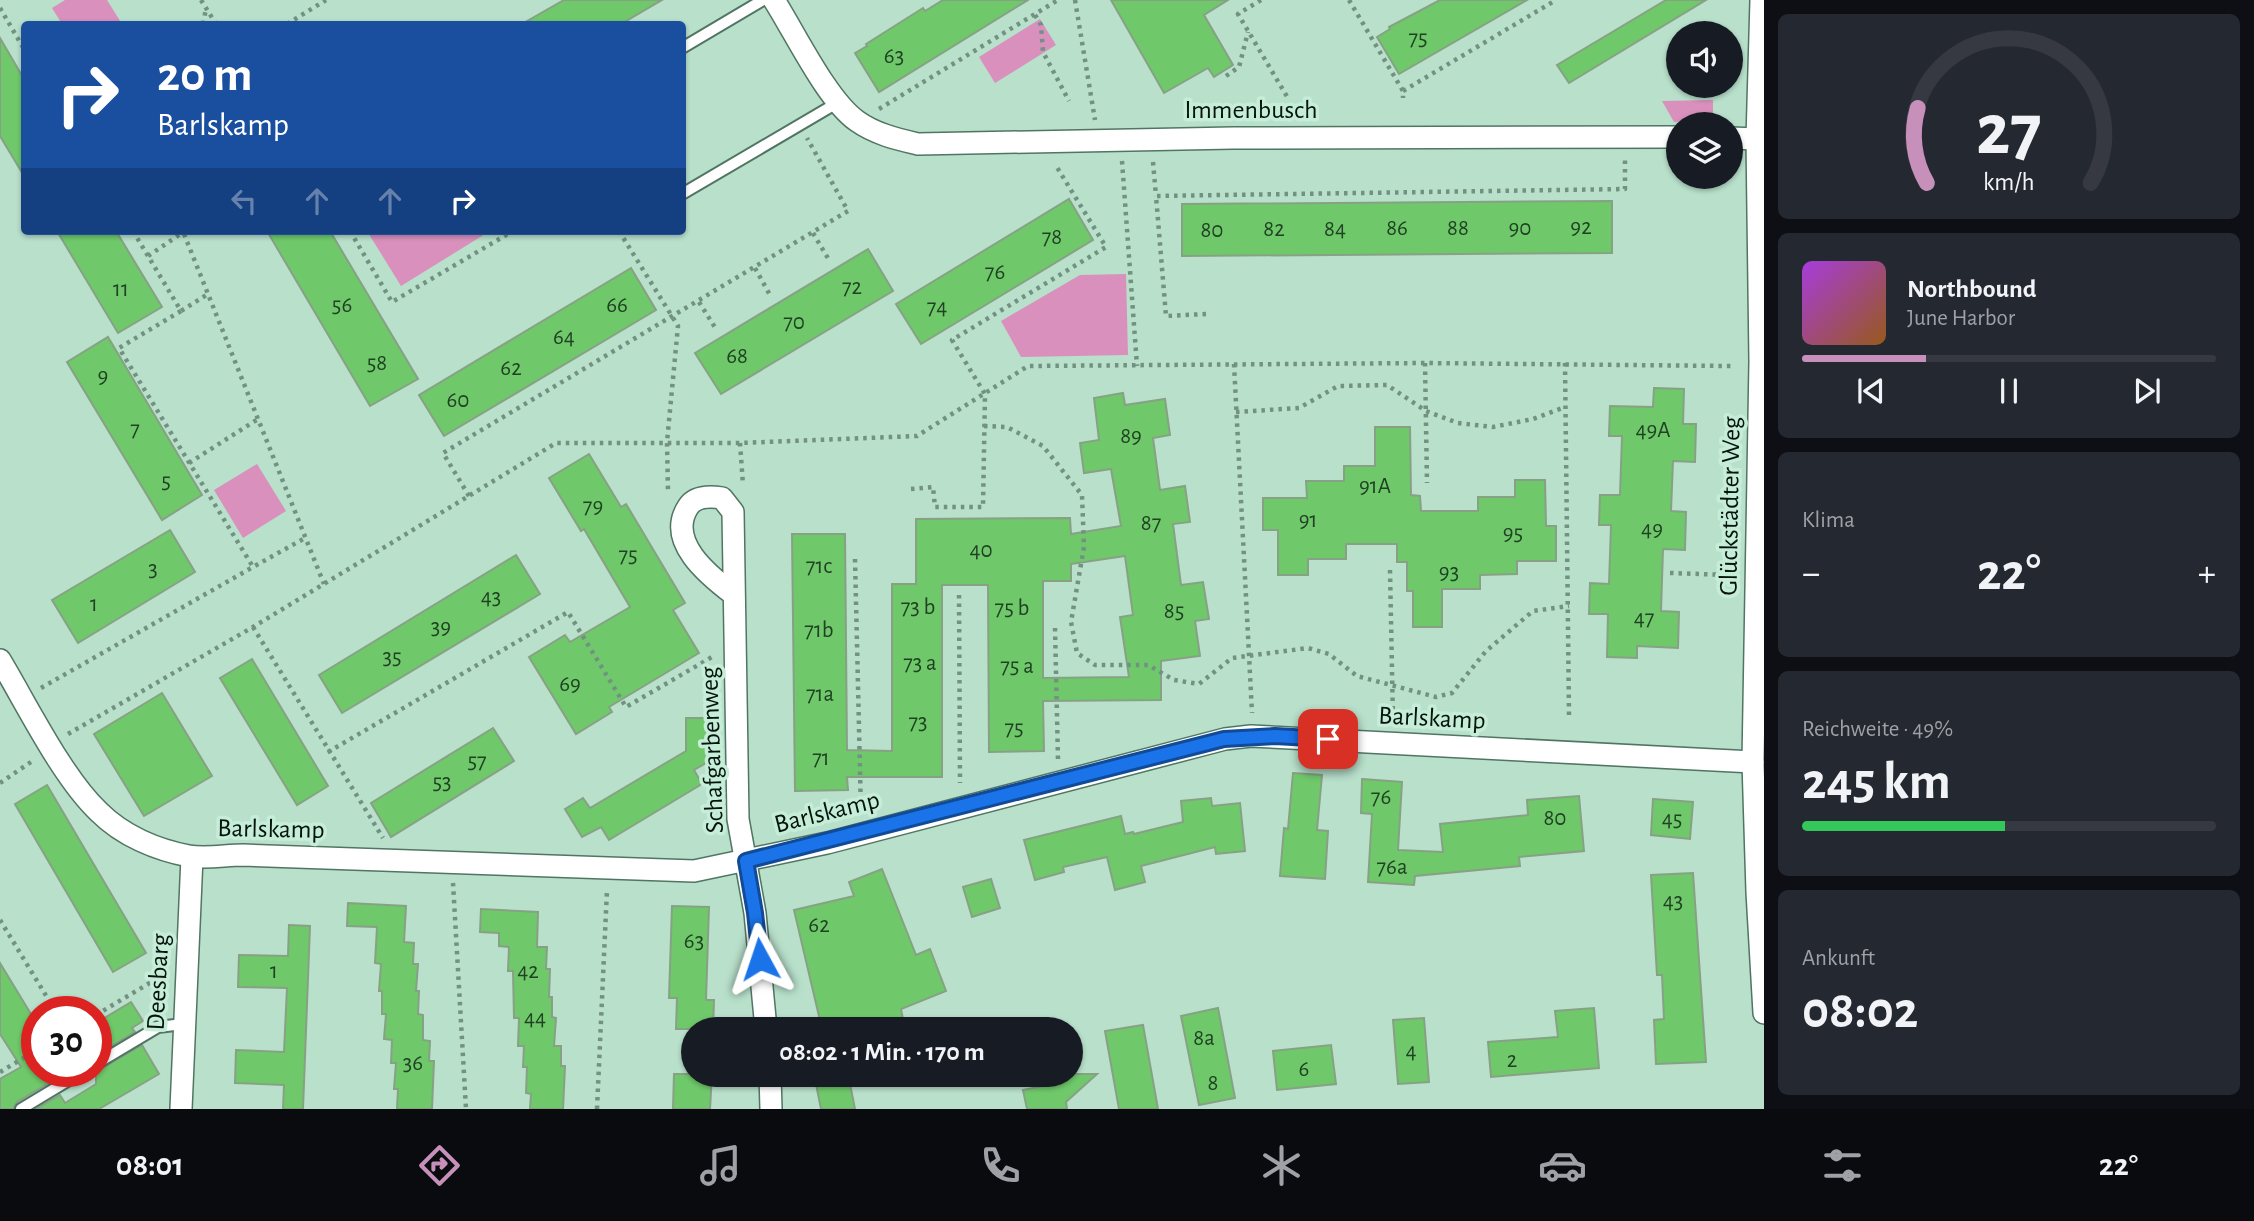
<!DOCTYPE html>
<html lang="de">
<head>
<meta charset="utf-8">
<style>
  body { margin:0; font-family:"Alegreya Sans",sans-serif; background:#242831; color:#f1f3f6; height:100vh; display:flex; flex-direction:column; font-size:26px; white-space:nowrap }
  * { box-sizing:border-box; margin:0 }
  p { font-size:23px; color:#9ea1a6 }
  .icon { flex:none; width:38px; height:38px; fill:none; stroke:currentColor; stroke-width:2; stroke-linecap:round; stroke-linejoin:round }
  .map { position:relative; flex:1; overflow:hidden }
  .panel { display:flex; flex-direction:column; gap:14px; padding:14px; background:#0d0f14; width:490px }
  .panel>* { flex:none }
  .top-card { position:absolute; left:21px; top:21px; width:665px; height:214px; border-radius:7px; box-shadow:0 2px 5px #0004; background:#1a4fa0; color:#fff; overflow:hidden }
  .tools { position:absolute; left:1666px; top:21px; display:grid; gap:14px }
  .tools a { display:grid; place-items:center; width:77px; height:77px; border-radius:50%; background:#171b24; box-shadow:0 2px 5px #0004; font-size:35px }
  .speed { position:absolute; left:21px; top:996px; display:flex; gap:14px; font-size:35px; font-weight:700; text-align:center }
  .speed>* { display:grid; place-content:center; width:91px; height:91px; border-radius:50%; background:#171b24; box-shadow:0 2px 5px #0004; line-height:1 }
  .speed .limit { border:10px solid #d22; background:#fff; color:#111 }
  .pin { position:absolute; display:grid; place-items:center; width:60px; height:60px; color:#fff; margin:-30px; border-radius:14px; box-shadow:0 4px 10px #0006 }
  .me { position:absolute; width:77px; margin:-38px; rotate:355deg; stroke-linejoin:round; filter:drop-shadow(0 0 5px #0008) }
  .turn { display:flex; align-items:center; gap:24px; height:147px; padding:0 21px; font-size:32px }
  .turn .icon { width:91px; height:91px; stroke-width:2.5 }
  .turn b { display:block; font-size:49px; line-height:60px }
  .lanes { display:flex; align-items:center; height:66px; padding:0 21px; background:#0003; justify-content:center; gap:35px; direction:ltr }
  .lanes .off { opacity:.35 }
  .big { font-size:52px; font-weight:700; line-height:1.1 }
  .panel .widget { flex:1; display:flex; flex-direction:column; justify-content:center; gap:10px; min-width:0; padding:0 24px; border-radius:10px; background:#242831 }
  .panel .dial { align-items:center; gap:0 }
  .dial svg { height:182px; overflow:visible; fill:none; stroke:#363941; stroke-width:7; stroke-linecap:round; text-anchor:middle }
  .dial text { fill:#f1f3f6; stroke:none }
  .song { display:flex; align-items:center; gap:21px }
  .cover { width:84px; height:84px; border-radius:10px; background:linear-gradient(135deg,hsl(280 70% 55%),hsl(30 70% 35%)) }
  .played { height:7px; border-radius:4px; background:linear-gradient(90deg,#c790ba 30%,#363941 30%) }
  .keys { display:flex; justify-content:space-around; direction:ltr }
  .heat { display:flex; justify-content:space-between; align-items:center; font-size:38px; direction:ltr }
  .charge { height:10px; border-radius:5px; background:linear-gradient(90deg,#34c759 49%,#363941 0) }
  .trip { position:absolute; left:681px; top:1017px; width:402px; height:70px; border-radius:35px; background:#171b24; box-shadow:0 2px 5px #0004; font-weight:700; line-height:70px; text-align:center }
  .tab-bar { display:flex; height:112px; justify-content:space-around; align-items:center; background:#090b0e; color:#9ea1a6 }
  .tab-bar .icon { width:49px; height:49px }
  .tab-bar .on { color:#c790ba }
  .tab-bar b { font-size:32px; color:#f1f3f6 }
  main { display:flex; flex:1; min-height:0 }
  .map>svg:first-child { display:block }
</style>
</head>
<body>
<main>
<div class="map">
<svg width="1764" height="1109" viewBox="0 0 1764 1109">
  <rect width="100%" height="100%" fill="#b8e0cb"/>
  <g fill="#d990bd">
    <path d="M65 0H107L122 24H62L52 8Z"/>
    <path d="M1040 19 1056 45 995 83 979 57Z"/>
    <path d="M1713 100V116L1695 121 1674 122 1662 101Z"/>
    <path d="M367 231H490L401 286Z"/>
    <path d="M1126 274 1128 355 1021 357 1001 321 1080 275Z"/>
    <path d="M257 464 286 511 243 538 214 490Z"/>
  </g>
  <g fill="#6fc96a" stroke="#87a185" stroke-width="2" fill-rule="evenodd">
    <path d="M564 0H662L621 24H522Z"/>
    <path d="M943 0H1028L879 92 855 53 867 46 866 44 923 8 925 11Z"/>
    <path d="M1111 0H1228L1204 15 1233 65 1214 77 1208 68 1164 93Z"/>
    <path d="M1440 0H1527L1399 74 1377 37 1390 29 1389 27Z"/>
    <path d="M1666 0H1706L1569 83 1557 65Z"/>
    <path d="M0 38 24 79V176L0 136Z"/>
    <path d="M1069 199 1093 240 921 344 896 304Z"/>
    <path d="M1612 201V253L1182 256V204Z"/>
    <path d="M57 231H116L162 307 118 333Z"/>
    <path d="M267 231H330L418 379 370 406Z"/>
    <path d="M868 249 893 291 721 394 695 353Z"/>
    <path d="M631 268 656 310 444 436 419 395Z"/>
    <path d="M108 337 202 495 162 520 67 362Z"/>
    <path d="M1654 388 1684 389 1683 424H1696L1695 462 1673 461 1671 511 1686 512 1685 550 1663 549 1661 611 1679 612 1678 648 1637 646V658L1607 657 1608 614H1589L1590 583 1609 584 1611 525H1599L1600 495H1620L1622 436H1609L1610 406 1653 407Z"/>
    <path d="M1123 393 1125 405 1165 399 1170 435 1153 438 1160 490 1185 486 1190 522 1173 524 1181 585 1203 582 1209 619 1195 621 1200 656 1161 661V700L1043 701 1044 751 989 752 988 585H942V777H847L848 790 795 791 792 534H845L847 750 892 751V584H916V519L1070 518 1071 534 1121 526 1111 469 1084 473 1080 443 1099 440 1094 398ZM1125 556 1133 615 1120 617 1129 677 1043 678V581H1071V564Z"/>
    <path d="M1375 427H1410L1411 495 1420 496 1421 511H1478V497H1515V480H1545L1546 526H1556V561H1517V574L1480 575V589H1442V627H1413V591H1407V562H1397V544H1346V559H1308V575H1278V530H1263V498H1307L1306 481H1344V466H1375Z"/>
    <path d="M589 454 621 507 626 504 685 603 673 610 699 653 609 707 612 712 576 734 529 657 565 635 570 642 630 607 584 529 581 531 549 478Z"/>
    <path d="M170 530 195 572 78 643 52 600Z"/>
    <path d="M516 555 540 594 342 713 319 675Z"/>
    <path d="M252 659 328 786 297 805 220 678Z"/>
    <path d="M162 693 212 776 144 816 94 734Z"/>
    <path d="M686 718H708V762L694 770 702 784 609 840 601 827 582 837 565 809 583 798 590 808 686 751Z"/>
    <path d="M493 728 514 761 391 837 371 803Z"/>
    <path d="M1293 773 1322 775 1317 830 1328 831 1325 879 1280 876 1284 828 1288 829Z"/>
    <path d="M1362 779 1402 782 1398 850 1443 852 1440 824 1528 815 1527 800 1579 796 1584 851 1519 857 1520 866 1415 876 1414 885 1368 882 1372 814 1361 813Z"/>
    <path d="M47 785 146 953 113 972 15 804Z"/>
    <path d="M1211 798 1212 806 1240 803 1245 851 1216 854 1215 847 1141 866 1145 882 1115 890 1107 857 1063 867 1064 872 1035 880 1024 840 1121 816 1125 834 1133 832 1134 834 1183 822 1181 801Z"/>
    <path d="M1653 799 1693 802 1690 839 1651 835Z"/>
    <path d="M882 869 916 955 930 949 946 991 901 1009 905 1029H822L794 910 854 896 849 882Z"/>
    <path d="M1693 873 1706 1062 1656 1064 1654 1020 1664 1019 1662 975H1657L1651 875Z"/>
    <path d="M991 879 1000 908 972 917 963 887Z"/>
    <path d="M348 903 406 906 404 942 414 943 413 964H418L416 991H419L418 1014 423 1015V1040L430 1041 429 1061H434L432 1109H397L398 1089H394L396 1063H391L392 1040 384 1039 386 1014H382V991H379L381 964 375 963 377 927 347 926Z"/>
    <path d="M672 906 709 907 706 1000H714L713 1029H676L677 998H669Z"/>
    <path d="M481 909 538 912 537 947H547L546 969H550L549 997H552V1017L556 1018 554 1046H561V1066H565L563 1109H530L531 1094 526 1093 527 1067H523L524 1046H518L519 1018H514L513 971H508L509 947 499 946V933L480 932Z"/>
    <path d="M289 925 310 926 303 1109H283L284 1085 235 1083 236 1050 284 1052 287 988 238 987 239 955 288 956Z"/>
    <path d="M0 963 37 1024V1071H46L52 1081 17 1102 13 1109H0V1079L21 1067 0 1034Z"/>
    <path d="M131 1002 143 1021 132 1028 135 1032 96 1055V1023Z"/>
    <path d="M1218 1008 1235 1098 1199 1105 1181 1016Z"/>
    <path d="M1594 1008 1599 1068 1491 1077 1488 1042 1558 1037 1555 1011Z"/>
    <path d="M1424 1018 1429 1082 1398 1084 1393 1020Z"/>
    <path d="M1143 1025 1158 1109H1119L1105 1031Z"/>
    <path d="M142 1045 159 1074 99 1109H36L60 1095 65 1103 96 1084V1072Z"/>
    <path d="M1331 1045 1336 1084 1277 1090 1273 1051Z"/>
    <path d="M674 1074H712L710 1109H673Z"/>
    <path d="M814 1074H848L855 1109H821Z"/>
    <path d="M1058 1074H1097L1066 1102 1067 1109H1027L1023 1090 1047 1085Z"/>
  </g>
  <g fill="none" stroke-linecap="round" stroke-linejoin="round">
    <g stroke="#517563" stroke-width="14">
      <g id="lane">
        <path d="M682 48 763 0"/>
        <path d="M682 194 837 103"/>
        <path d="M96 1064 158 1027 183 1024"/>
        <path d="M21 1109 84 1071"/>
      </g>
    </g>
    <g stroke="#517563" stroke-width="24">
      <g id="street">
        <path d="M774 0C795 33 827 100 857 121 875 134 897 139 918 144L1233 138 1678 137"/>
        <path d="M1761 0 1757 139 1760 361 1753 762 1757 892 1764 1013"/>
        <path d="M1731 138 1757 139"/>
        <path d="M733 594C708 575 666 541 688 507 695 496 709 496 722 498L733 512 738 819 755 913 766 1029"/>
        <path d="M0 660C27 705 62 777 99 812 123 836 157 850 189 856 206 859 226 855 243 855L694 871 827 843 1225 739 1251 736 1753 762"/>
        <path d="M770 1074 771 1109"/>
        <path d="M181 1109 192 857"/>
      </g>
    </g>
    <g stroke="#739182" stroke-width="4.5" stroke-dasharray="3.5 5" stroke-linecap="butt">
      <path d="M201 0 216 24"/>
      <path d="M1075 0 1095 120"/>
      <path d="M1261 0 1238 14 1289 100"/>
      <path d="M1349 0 1403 91V98"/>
      <path d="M0 8 24 49"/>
      <path d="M1035 15 1041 25 1043 52 1069 101"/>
      <path d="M203 24 206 9"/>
      <path d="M287 24 326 0"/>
      <path d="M1226 76 1239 67 1248 32"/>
      <path d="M1403 91 1556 0"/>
      <path d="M879 109 1058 0"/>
      <path d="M1122 161 1137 366"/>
      <path d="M1153 162 1156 196"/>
      <path d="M133 231 181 311 208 294"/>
      <path d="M350 231 392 302 513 231"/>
      <path d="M619 231 678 326 667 442 668 492"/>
      <path d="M813 233 829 260"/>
      <path d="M184 234 324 584"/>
      <path d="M148 256 185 231"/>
      <path d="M755 268 770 295"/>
      <path d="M699 302 716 329"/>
      <path d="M181 311 119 348 253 567 305 538"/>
      <path d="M1206 314 1166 316 1156 196 1625 189V158"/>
      <path d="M1425 363 1427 483"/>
      <path d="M1565 363 1569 715"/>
      <path d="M1234 364 1252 713"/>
      <path d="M1236 412 1299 408 1338 386 1387 385 1426 411 1458 423 1493 427 1533 419 1565 407"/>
      <path d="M984 426 1007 427 1043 446 1082 495 1084 547 1071 622 1077 653 1095 665H1148L1174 680 1199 684 1232 658 1308 648 1329 654 1357 676 1436 697 1452 693 1486 651 1533 611 1569 606"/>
      <path d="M740 443 743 485"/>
      <path d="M189 463 258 419"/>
      <path d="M911 489 933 487 935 507H983L985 394 952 340 1106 247 1055 164"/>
      <path d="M469 496 443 453 848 211 807 138"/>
      <path d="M855 559 861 813"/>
      <path d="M1390 570 1393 720"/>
      <path d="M1670 573 1730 575"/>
      <path d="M959 595 960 783"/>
      <path d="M253 627 383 838"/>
      <path d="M1055 628 1058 760"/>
      <path d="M41 688 253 567"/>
      <path d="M68 734 253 627 556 443H740L917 436 1028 366 1425 363 1731 366"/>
      <path d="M328 752 568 612 626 707 712 657"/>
      <path d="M0 783 31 762"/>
      <path d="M453 883 466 1109"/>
      <path d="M0 920 56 1012"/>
      <path d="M96 1015 163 975"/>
      <path d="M0 1072 37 1050"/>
      <path d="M597 1109 607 890"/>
    </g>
    <use href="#lane" stroke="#fff" stroke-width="10"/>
    <use href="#street" stroke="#fff" stroke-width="21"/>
  </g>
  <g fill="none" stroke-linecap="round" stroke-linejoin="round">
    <g stroke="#114b97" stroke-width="18">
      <path id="route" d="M760 959 755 913 746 861 1224 739 1275 736 1328 739"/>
    </g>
    <use href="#route" stroke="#1a73e8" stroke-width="12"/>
  </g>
  <g text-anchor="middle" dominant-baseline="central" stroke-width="7" stroke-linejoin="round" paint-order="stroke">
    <g font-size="23" fill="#204124">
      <text x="1418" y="38">75</text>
      <text x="894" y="56">63</text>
      <text x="1581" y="227">92</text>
      <text x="1397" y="228">86</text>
      <text x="1458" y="228">88</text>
      <text x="1520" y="228">90</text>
      <text x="1274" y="229">82</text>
      <text x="1335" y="229">84</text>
      <text x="1212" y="230">80</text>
      <text x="1052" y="237">78</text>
      <text x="995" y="272">76</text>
      <text x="852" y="287">72</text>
      <text x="121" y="289">11</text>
      <text x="342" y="305">56</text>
      <text x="617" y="305">66</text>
      <text x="937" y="307">74</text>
      <text x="794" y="322">70</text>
      <text x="564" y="337">64</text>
      <text x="737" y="356">68</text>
      <text x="377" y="363">58</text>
      <text x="511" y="368">62</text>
      <text x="103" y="376">9</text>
      <text x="458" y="400">60</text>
      <text x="135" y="429">7</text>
      <text x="1653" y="430">49A</text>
      <text x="1131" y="436">89</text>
      <text x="166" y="481">5</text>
      <text x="1375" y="486">91A</text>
      <text x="593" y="506">79</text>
      <text x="1308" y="520">91</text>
      <text x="1151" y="523">87</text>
      <text x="1652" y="529">49</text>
      <text x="1513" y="533">95</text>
      <text x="981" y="550">40</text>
      <text x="628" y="555">75</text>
      <text x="819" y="566">71c</text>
      <text x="153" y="569">3</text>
      <text x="1449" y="572">93</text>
      <text x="491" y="597">43</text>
      <text x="94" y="604">1</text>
      <text x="918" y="607">73 b</text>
      <text x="1012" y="608">75 b</text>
      <text x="1174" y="611">85</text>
      <text x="1644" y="618">47</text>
      <text x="441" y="627">39</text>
      <text x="819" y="630">71b</text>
      <text x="392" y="657">35</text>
      <text x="920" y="663">73 a</text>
      <text x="1017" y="666">75 a</text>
      <text x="570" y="684">69</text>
      <text x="820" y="694">71a</text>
      <text x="918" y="722">73</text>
      <text x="1014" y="728">75</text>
      <text x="821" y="758">71</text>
      <text x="477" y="761">57</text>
      <text x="442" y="782">53</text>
      <text x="1381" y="797">76</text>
      <text x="1555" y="818">80</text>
      <text x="1672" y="819">45</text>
      <text x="1392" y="867">76a</text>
      <text x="1673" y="901">43</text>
      <text x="819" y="925">62</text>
      <text x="694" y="941">63</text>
      <text x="274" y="971">1</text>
      <text x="528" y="971">42</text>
      <text x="535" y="1018">44</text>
      <text x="1204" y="1038">8a</text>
      <text x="1411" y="1051">4</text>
      <text x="1512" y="1060">2</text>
      <text x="413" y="1063">36</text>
      <text x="1304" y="1069">6</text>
      <text x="1213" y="1083">8</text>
    </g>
    <g font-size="26" fill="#06140d" stroke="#c5edd8">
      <text x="1251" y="110">Immenbusch</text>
      <text transform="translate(1730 506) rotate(-89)">Glückstädter Weg</text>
      <text transform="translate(1432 718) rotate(3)">Barlskamp</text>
      <text transform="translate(712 750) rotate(-92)">Schafgarbenweg</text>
      <text transform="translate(827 812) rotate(-14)">Barlskamp</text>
      <text transform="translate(271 829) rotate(1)">Barlskamp</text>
      <text transform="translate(158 982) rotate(-87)">Deesbarg</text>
    </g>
  </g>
</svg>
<div class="tools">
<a><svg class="icon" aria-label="sound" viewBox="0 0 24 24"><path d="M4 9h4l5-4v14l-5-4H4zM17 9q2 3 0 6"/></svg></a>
<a><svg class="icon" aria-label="layers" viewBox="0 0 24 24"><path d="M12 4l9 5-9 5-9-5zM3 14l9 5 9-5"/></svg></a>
</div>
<div class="speed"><div class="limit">30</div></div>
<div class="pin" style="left:1328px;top:739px;background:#d93025"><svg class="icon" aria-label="arrive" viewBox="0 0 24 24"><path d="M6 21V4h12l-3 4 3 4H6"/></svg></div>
<svg class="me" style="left:760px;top:959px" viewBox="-20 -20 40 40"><path d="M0-17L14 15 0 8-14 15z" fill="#1a73e8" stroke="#fff" stroke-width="4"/></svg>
<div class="trip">08:02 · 1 Min. · 170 m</div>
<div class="top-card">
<div class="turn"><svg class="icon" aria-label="right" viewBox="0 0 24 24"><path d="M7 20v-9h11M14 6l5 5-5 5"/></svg><div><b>20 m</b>Barlskamp</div></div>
<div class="lanes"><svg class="icon off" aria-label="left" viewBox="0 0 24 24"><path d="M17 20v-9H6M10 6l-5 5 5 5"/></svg><svg class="icon off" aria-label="ahead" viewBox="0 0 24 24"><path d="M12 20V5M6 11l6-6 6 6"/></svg><svg class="icon off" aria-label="ahead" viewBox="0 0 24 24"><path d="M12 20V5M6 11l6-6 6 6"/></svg><svg class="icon" aria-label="right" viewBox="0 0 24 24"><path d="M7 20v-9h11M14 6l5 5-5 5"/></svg></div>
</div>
</div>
<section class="panel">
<div class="widget dial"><svg viewBox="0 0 100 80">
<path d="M14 69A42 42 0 1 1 86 69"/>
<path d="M14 69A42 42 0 0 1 10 36" stroke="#c790ba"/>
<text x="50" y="56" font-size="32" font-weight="700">27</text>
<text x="50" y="72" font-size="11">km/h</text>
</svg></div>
<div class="widget">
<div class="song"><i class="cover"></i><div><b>Northbound</b><p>June Harbor</p></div></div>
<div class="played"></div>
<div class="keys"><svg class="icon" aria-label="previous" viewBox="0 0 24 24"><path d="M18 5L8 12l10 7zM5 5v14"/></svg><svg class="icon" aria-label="pause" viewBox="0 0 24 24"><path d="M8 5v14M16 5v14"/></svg><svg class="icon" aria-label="next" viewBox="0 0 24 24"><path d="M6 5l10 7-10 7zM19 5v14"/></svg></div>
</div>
<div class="widget"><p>Klima</p>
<div class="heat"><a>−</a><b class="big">22°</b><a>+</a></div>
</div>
<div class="widget"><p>Reichweite · 49%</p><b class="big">245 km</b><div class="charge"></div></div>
<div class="widget"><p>Ankunft</p><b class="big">08:02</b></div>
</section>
</main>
<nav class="tab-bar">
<b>08:01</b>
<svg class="icon on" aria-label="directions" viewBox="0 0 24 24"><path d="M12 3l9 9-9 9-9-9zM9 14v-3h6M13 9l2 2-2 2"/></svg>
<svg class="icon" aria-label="music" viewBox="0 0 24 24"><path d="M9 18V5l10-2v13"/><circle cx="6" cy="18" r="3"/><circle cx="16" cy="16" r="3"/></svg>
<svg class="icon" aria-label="phone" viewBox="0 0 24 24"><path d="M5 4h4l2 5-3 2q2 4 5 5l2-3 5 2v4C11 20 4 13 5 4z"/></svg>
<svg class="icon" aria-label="climate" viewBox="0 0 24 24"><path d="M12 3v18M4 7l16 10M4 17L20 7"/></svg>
<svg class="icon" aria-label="car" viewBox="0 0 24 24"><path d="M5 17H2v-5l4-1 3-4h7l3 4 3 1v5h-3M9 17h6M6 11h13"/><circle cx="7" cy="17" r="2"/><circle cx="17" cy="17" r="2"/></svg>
<svg class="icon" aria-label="filters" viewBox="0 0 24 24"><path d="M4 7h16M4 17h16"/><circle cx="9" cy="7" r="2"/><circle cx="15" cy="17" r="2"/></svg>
<b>22°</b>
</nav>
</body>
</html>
